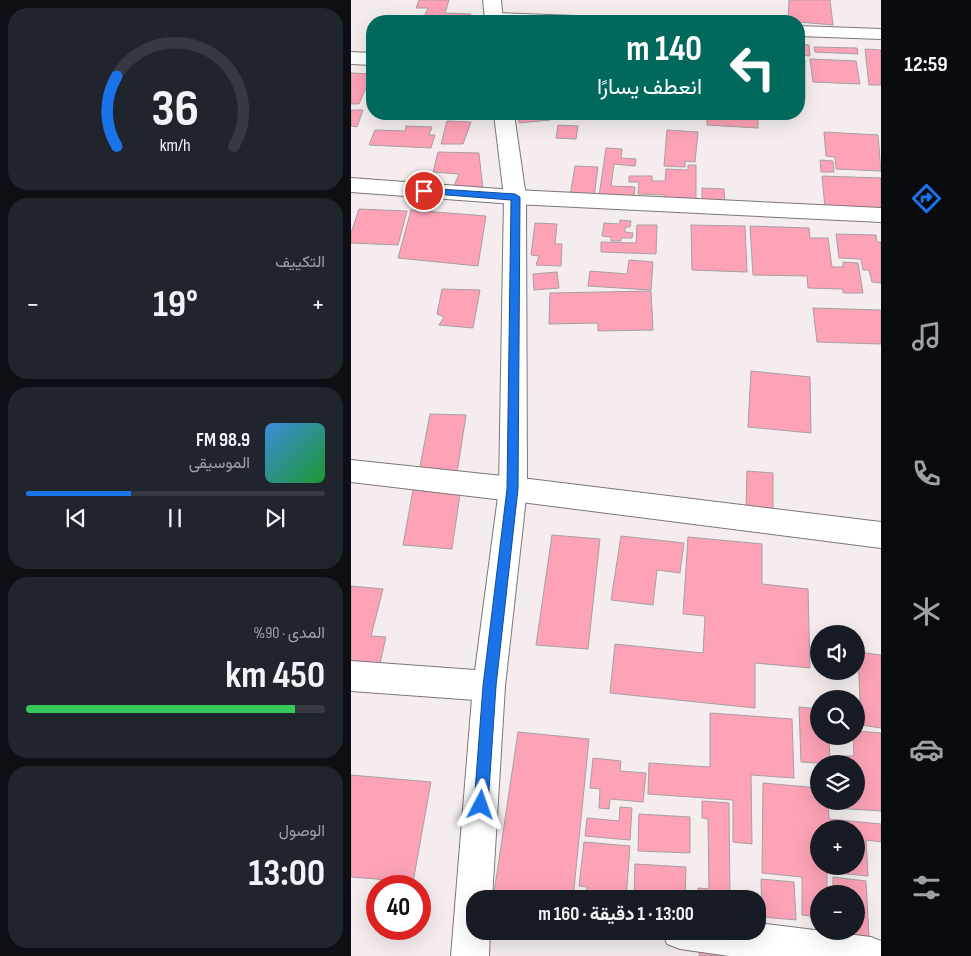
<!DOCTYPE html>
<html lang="ar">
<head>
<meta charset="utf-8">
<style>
  body { margin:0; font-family:"Sofia Sans Condensed",Vazirmatn,sans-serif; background:#20242c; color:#f1f3f6; direction:rtl; height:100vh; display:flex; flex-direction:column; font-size:19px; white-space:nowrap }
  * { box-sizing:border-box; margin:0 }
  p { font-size:16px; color:#9ea1a6 }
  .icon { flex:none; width:28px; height:28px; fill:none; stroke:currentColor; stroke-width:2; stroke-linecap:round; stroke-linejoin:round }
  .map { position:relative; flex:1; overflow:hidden; direction:ltr }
  .side { display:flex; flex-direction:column; gap:8px; padding:8px; background:#0d0f14; width:351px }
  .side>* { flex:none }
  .hud { position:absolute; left:15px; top:15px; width:439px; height:105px; border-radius:20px; box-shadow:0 5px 20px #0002; direction:rtl; background:#00695c; color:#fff; overflow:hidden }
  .fabs { position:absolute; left:459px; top:625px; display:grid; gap:10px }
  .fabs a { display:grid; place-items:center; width:55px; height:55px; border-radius:50%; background:#171b24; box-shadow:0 5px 20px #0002; font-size:25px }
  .speed { position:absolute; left:15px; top:875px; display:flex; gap:10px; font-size:25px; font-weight:700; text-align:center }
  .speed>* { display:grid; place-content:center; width:65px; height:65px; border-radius:50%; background:#171b24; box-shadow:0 5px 20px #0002; line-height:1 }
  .speed .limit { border:8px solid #d22; background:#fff; color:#111 }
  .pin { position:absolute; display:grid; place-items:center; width:42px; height:42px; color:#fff; margin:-21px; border:2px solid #fff; border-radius:50%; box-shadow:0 1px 5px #0007 }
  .me { position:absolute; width:55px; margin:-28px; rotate:4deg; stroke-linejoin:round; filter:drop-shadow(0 0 4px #0008) }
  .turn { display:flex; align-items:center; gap:18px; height:105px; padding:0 20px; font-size:22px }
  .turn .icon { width:65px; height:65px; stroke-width:2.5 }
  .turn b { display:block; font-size:35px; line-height:42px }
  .big { font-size:38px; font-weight:700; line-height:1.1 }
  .side .widget { flex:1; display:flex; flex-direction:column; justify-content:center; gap:8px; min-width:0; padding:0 18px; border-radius:20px; background:#20242c }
  .side .dial { align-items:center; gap:0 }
  .dial svg { height:130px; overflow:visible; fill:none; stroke:#363941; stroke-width:7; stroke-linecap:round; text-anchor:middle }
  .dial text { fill:#f1f3f6; stroke:none }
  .song { display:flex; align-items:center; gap:15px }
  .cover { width:60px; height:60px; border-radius:8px; background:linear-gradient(135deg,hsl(210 70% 55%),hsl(130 70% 35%)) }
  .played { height:5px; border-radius:2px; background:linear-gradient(90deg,#1a73e8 35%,#363941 35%) }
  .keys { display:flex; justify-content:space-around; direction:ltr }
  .heat { display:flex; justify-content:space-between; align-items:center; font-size:28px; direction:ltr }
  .charge { height:8px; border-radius:4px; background:linear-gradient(90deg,#34c759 90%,#363941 0) }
  .trip { position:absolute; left:115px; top:890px; width:300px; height:50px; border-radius:20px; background:#171b24; box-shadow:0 5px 20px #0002; font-weight:700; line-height:50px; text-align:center; direction:rtl }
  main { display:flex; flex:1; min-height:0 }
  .tabs { display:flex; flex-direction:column; width:90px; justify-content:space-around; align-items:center; background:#090b0e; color:#9ea1a6 }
  .tabs .icon { width:35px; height:35px }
  .tabs .on { color:#1a73e8 }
  .tabs b { font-size:22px; color:#f1f3f6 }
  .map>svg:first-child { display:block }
</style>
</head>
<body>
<main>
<nav class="tabs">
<b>12:59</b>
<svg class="icon on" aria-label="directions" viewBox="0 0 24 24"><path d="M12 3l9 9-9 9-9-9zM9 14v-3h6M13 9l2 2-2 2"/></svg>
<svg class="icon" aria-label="music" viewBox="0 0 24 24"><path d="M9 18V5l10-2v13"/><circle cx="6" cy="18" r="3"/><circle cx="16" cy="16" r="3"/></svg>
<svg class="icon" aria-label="phone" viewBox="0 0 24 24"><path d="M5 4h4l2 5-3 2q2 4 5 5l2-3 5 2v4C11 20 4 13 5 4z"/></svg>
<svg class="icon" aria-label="climate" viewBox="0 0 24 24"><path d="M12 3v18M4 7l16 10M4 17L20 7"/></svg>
<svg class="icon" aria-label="car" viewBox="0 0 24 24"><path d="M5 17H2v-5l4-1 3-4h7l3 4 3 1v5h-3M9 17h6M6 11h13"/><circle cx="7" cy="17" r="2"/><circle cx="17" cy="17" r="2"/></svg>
<svg class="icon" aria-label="filters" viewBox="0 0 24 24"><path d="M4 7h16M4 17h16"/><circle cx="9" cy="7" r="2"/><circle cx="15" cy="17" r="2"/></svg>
</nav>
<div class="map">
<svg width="530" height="956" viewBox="0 0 530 956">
  <rect width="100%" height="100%" fill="#f4eced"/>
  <g fill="#fda2b7" stroke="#a79fa1" fill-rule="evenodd">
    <path d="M68 0H98L94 13 120 14 118 21 72 19 77 8H65Z"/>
    <path d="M438 0H479L482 25 437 21Z"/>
    <path d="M448 44 458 45 459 56 448 55Z"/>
    <path d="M463 47 506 48 507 54 464 52Z"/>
    <path d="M514 49 530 50V85H518Z"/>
    <path d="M459 59 505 61 509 84 462 82Z"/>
    <rect x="448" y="60" width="6" height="39"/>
    <path d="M0 73 21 74 8 104H0Z"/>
    <path d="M0 110H12L6 127 0 126Z"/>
    <path d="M167 114H199L200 120 168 123Z"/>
    <path d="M356 114H407V128L356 125Z"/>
    <path d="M96 121 120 122 112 144H90Z"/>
    <path d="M207 125 227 126 225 139 205 138Z"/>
    <path d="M55 126 81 127 78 135H84L80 148 18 145 24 130 54 131Z"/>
    <path d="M316 130 347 132 344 162 334 161V167L313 166Z"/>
    <path d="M473 132 527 135 530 171 485 169 484 157 475 156Z"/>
    <path d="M255 148 271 149 270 158 285 159 284 166 263 164 260 186 284 187 283 197 248 196Z"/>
    <path d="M87 152 128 153 132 190 102 188 108 174 82 172Z"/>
    <path d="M469 160 482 161 483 172H470Z"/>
    <path d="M337 165H345V202L314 201V195L287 194 288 182H278V176H301V181H314L315 169 337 170Z"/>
    <path d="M224 166 247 167 243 197 219 196Z"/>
    <path d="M471 176 530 178V211L474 208Z"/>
    <path d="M351 188 373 189 374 203H351Z"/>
    <path d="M8 209 56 211 47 245 0 243V233Z"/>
    <path d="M60 210 135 216 127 266 47 258Z"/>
    <path d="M269 220 280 221 279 227H274V232L282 233 281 238H270V241H260V237L251 236 253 223 269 224Z"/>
    <path d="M184 223 206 224 204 244H211L210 266 185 265 188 256 180 255Z"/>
    <path d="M286 225H306L305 254 250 252V242L285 243Z"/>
    <path d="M340 225 394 226 396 272 341 270Z"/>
    <path d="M399 226 458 228 459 238H477L481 267H492V262L507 263 512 293H492V289L457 288 456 276 402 275Z"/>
    <path d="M485 234 525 235 526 242H530V283L521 282 518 270H512L510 259 488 258Z"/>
    <path d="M278 260 302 262 300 290 237 286 239 271 276 274Z"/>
    <path d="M206 272 208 288 183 290 182 274Z"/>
    <path d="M91 289 129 290 122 328 88 325 93 317 86 314Z"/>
    <path d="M300 291 302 330 247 331V323L198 324 199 293Z"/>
    <path d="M462 308 530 310V344L466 342Z"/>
    <path d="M400 371 459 377 460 433 397 427Z"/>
    <path d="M79 414 115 415 106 473 68 472Z"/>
    <path d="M396 471 422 473V511L395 508Z"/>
    <path d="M62 490 109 494 101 549 52 545Z"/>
    <path d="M201 535 249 539 237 649 185 645Z"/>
    <path d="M270 536 333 543 329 573 306 570 302 605 260 600Z"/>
    <path d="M337 537 411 544V584L457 589 459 668 404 663V708L259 693 264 644 352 653 354 616 332 614Z"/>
    <path d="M0 586 32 589 20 636 35 637 28 668 0 666Z"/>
    <path d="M507 652 530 655V728L510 725Z"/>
    <path d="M448 707 468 709V736H478L479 764 450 762Z"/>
    <path d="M359 713 441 719 443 778 400 775 401 844 382 842V800L297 794 298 763 359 767Z"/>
    <path d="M505 731 530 733V811L483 808V801H505V764H493V756H503L502 736H505Z"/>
    <path d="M167 732 238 739 222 899 143 893Z"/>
    <path d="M242 758 270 761 269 771 295 773 292 802 259 799 258 809 248 808 249 789 239 788Z"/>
    <path d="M0 775 80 782 62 882 0 877Z"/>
    <path d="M412 783 468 788V801H477L478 819 530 824V842L515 840 517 876 476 872V894H468V917L451 915V877L411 873ZM468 829H505V866H468Z"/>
    <path d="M351 801 378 803 379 899H347V888L358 889 357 819 351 818Z"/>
    <path d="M269 807 281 808 279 840 234 836 236 818 268 821Z"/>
    <path d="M288 814 339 817V853L287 851Z"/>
    <path d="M233 842 279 846 275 899H235L236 887 228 886Z"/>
    <path d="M284 864 335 867 334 899H283Z"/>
    <path d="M482 877 515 881 518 937 484 933 505 931V894H482Z"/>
    <path d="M410 879 443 882 445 920 411 917Z"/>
    <path d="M349 947 435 956H348Z"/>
  </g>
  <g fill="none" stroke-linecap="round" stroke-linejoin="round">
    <g stroke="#7d7677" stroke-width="2">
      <g id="minor">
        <path d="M142 13 225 16 231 17 234 21H135L133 18 136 14Z"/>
        <path d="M448 26 530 29V39L448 36Z"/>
        <path d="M0 52 21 53V65L0 64Z"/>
        <path d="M0 178 164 190 530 208V222L164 204 0 192Z"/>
        <path d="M0 460 162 477 530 522V548L162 501 0 482Z"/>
        <path d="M0 661 138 671 149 675 154 686 149 697 138 701 0 691Z"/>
        <path d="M406 923 520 937 530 941V956H378L329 949 316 944 311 931H406Z"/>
      </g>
    </g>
    <g stroke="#7d7677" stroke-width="2">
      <g id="tertiary">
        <path d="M132 0H150L152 21H134Z"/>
        <path d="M143 114H163L175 197 176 489 154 686 141 899H124V931H139L138 956H100L122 686 148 489 153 197Z"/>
      </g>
    </g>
    <use href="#minor" fill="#fff" fill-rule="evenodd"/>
    <use href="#tertiary" fill="#fff" fill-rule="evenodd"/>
  </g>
  <path fill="#1a73e8" stroke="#114b97" d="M73 188 164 194 169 197 167 489 145 686 137 805 135 810 130 812 125 810 123 805 132 686 156 489 160 200 70 193 69 191Z"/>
</svg>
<div class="fabs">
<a><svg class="icon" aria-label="sound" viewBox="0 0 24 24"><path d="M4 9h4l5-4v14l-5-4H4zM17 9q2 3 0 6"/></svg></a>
<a><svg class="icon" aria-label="search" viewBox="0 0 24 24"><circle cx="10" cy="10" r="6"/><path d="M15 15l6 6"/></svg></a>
<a><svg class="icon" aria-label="layers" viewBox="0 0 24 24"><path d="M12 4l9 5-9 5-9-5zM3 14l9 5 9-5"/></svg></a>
<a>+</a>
<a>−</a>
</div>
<div class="speed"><div class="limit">40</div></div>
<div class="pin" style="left:73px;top:191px;background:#d93025"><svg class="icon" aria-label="arrive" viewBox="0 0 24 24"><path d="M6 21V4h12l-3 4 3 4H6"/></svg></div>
<svg class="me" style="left:130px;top:805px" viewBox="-20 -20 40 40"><path d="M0-17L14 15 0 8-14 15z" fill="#1a73e8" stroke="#fff" stroke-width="4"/></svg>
<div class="trip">13:00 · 1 دقيقة · 160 m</div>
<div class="hud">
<div class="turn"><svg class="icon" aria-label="left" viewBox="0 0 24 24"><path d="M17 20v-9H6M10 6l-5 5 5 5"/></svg><div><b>140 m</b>انعطف يسارًا</div></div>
</div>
</div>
<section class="side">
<div class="widget dial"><svg viewBox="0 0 100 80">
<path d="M14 69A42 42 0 1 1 86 69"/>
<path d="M14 69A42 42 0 0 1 14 26" stroke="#1a73e8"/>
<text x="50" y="56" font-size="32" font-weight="700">36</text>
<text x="50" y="72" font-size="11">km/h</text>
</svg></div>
<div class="widget"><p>التكييف</p>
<div class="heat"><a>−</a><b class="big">19°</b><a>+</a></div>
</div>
<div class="widget">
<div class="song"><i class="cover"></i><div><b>98.9 FM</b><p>الموسيقى</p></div></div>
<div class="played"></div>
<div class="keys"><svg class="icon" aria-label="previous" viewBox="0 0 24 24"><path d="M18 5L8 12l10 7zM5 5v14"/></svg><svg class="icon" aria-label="pause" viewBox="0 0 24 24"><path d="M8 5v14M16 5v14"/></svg><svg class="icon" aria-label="next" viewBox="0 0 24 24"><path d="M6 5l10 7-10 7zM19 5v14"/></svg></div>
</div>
<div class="widget"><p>المدى · 90%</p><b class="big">450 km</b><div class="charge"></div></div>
<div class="widget"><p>الوصول</p><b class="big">13:00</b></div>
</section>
</main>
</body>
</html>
